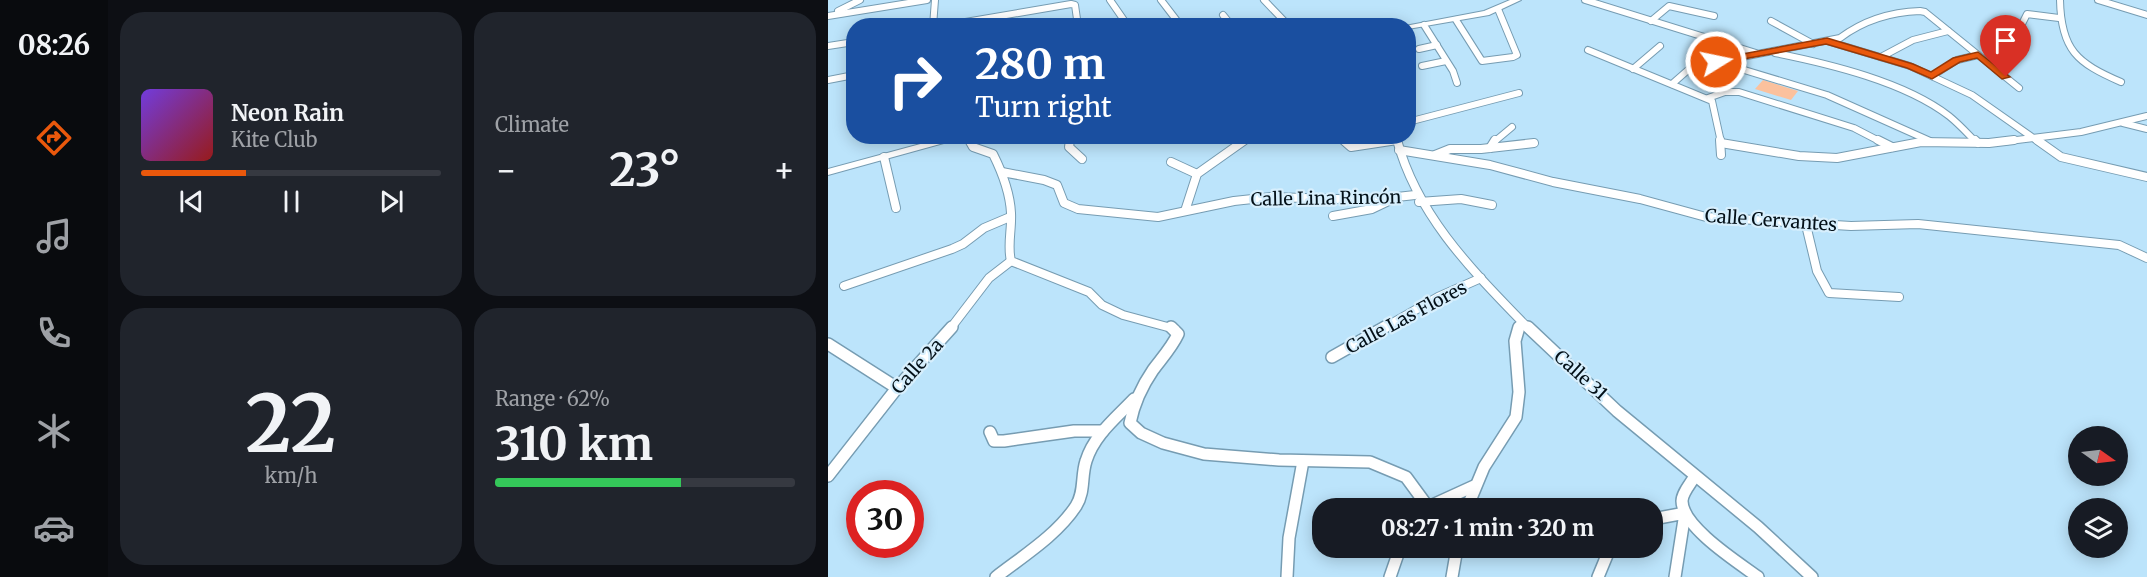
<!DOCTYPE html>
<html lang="en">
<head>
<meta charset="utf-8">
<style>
  body { margin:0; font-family:Merriweather,serif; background:#20242c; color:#f1f3f6; height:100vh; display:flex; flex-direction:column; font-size:22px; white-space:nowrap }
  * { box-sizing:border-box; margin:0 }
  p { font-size:20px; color:#9ea1a6 }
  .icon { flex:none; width:33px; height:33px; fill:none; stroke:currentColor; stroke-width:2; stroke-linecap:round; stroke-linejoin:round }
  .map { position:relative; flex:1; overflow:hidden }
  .drawer { display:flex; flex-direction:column; gap:12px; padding:12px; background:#0d0f14; width:720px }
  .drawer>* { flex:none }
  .top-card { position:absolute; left:18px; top:18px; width:570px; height:126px; border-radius:24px; box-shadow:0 3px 15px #0003; background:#1a4fa0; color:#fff; overflow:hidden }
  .needle { width:39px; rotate:104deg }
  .fabs { position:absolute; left:1240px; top:426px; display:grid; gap:12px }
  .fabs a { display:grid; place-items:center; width:60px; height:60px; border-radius:50%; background:#171b24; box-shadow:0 3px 15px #0003; font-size:30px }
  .speed { position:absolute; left:18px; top:480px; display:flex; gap:12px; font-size:30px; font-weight:700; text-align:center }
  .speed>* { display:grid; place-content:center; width:78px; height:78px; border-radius:50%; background:#171b24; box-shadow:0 3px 15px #0003; line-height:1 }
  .speed .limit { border:9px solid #d22; background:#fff; color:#111 }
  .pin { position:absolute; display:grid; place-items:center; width:51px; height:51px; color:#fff; margin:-62px -26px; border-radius:50% 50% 50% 0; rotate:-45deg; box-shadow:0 0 6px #0007 }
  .pin .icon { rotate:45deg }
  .me { position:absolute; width:66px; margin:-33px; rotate:80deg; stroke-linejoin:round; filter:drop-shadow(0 0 4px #0008) }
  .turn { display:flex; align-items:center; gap:21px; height:126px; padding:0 30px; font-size:27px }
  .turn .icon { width:78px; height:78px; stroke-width:2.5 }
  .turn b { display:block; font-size:42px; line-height:51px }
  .big { font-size:45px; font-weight:700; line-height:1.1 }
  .drawer .tile { flex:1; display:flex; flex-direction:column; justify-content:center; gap:9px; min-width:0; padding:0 21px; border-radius:24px; background:#20242c }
  .drawer .dial { align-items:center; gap:0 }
  .dial b { font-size:78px; line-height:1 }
  .song { display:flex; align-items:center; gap:18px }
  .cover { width:72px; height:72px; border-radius:9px; background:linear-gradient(135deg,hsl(260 70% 55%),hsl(0 70% 35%)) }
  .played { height:6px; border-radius:3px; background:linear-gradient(90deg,#ea580c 35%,#363941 35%) }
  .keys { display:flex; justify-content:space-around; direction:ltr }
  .heat { display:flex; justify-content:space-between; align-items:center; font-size:33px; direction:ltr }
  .charge { height:9px; border-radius:4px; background:linear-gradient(90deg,#34c759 62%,#363941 0) }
  .drawer .tiles { flex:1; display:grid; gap:12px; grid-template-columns:repeat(2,1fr) }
  .trip { position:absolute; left:484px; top:498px; width:351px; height:60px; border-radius:24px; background:#171b24; box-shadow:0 3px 15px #0003; font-weight:700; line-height:60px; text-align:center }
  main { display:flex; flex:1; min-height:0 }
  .menu { display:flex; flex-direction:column; width:108px; justify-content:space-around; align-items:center; background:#090b0e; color:#9ea1a6 }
  .menu .icon { width:42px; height:42px }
  .menu .active { color:#ea580c }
  .menu b { font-size:27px; color:#f1f3f6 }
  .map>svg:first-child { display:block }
</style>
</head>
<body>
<main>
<nav class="menu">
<b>08:26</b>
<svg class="icon active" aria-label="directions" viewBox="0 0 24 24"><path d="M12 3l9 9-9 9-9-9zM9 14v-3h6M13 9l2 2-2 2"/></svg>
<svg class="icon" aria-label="music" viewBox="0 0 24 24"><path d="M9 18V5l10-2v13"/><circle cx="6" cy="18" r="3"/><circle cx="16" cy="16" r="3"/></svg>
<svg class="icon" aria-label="phone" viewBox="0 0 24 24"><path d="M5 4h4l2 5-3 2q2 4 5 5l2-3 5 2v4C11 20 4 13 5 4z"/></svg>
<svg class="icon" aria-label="climate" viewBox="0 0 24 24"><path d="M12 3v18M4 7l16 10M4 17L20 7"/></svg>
<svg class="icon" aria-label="car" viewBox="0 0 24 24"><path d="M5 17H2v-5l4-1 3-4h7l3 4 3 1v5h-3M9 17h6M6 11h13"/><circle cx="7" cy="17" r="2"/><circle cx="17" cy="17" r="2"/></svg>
</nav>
<section class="drawer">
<div class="tiles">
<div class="tile">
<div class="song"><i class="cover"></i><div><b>Neon Rain</b><p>Kite Club</p></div></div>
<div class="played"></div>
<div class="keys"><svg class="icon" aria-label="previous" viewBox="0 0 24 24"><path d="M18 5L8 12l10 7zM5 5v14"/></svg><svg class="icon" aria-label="pause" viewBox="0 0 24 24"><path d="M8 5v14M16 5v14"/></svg><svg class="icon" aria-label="next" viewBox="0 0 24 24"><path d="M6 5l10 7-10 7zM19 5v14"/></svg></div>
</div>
<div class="tile"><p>Climate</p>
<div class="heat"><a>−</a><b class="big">23°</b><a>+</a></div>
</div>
<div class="tile dial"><b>22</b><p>km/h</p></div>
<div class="tile"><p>Range · 62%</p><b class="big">310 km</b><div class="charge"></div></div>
</div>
</section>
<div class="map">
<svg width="1319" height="577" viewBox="0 0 1319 577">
  <rect width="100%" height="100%" fill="#bce4fb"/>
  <path fill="#fbc19d" d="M935 80 970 91 963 100 927 89Z"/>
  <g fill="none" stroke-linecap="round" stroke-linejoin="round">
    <g stroke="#769cb2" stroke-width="8">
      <g id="street-far2">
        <path d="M282 0 300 26"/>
        <path d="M333 0 353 26"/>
        <path d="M436 0 461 26"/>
        <path d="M757 0 928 53"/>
        <path d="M1232 0C1233 50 1249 63 1293 82"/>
        <path d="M1270 0 1319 15"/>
        <path d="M10 11 32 0"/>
        <path d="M395 15 404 26"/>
        <path d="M0 16 99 0"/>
        <path d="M628 20 654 61 685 57 689 55 670 9"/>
        <path d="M823 21 841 6 886 16"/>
        <path d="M943 21 985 44"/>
        <path d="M596 25 625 71 629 83"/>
        <path d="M105 26 107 0"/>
        <path d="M114 26 243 4 247 5 250 26"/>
        <path d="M999 41 1082 66 1144 95 1211 142"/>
        <path d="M1185 42 1199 14 1231 18"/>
        <path d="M0 46 26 42"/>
        <path d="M591 49 609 45"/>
        <path d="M760 50 884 101 893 142"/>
        <path d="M947 53C1002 64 1077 82 1121 116 1131 124 1139 133 1148 142"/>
        <path d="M1053 57 1085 40 1120 31"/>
        <path d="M890 62 999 95 1102 141"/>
        <path d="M594 66 618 61"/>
        <path d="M805 69 832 46"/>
        <path d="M1104 76 1129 60 1150 55"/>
        <path d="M0 80 26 75"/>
        <path d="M844 84 860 70 888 62 1012 38C1036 20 1062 12 1092 11L1097 12 1191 88"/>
        <path d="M880 98 897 92H911L1026 128 1053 142"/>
        <path d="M580 122 691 93"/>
        <path d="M1295 123 1319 129"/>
        <path d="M138 136 142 142"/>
        <path d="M511 136 517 142"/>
        <path d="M568 136 569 142"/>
        <path d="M242 142 243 136"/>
        <path d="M415 142 423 136"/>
        <path d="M559 142 569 140"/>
        <path d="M666 142 684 127"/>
        <path d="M1173 142 1253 132 1319 116"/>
      </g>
    </g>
    <g stroke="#769cb2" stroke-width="10">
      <g id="street-far1">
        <path d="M141 140 145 147 165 154C174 172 182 193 183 213 184 230 179 245 183 261L261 292 274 305 295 315 347 329"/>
        <path d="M242 140 241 147 254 159"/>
        <path d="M515 140 523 147 569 140"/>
        <path d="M569 140C590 218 647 273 701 329"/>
        <path d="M892 140 893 155"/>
        <path d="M1050 140 1064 147"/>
        <path d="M1147 140 1150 143"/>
        <path d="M1209 140 1233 157 1319 177"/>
        <path d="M893 143 971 156 1009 158 1093 142 1161 143 1186 140"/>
        <path d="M662 148 667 140"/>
        <path d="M571 150 662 165 725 182 812 199 878 217 1023 226 1090 224 1291 245 1319 258"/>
        <path d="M607 155 622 149H653L706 143"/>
        <path d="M56 157 68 208"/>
        <path d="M343 162 369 174"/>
        <path d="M174 172 216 180 229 185 236 203 250 209 330 217 406 201 443 197 542 200 587 195"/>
        <path d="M591 202 633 199 664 205"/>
        <path d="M357 211 369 174 417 140"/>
        <path d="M505 216 544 209 565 199"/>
        <path d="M978 225 989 271 1001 293 1071 297"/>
        <path d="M16 286 124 249 135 244 156 228 182 217"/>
        <path d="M122 329 161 278 183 261"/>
        <path d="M554 329 610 297 653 278"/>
        <path d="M691 329 693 322"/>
      </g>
    </g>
    <g stroke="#769cb2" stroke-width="14">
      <g id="street">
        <path d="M343 327 350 334C344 347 334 358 325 370 314 386 306 403 302 423L313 433 335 443 376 454 451 460 542 462 578 477 600 507 646 486"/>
        <path d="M700 327 789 411 930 527 984 577"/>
        <path d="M0 344 69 388"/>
        <path d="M504 357 557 327"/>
        <path d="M162 432 166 441H176L246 431H275"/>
        <path d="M0 476 69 388 124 327"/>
        <path d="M867 476C863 483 854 493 854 501 854 527 911 563 930 577"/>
        <path d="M639 508 656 467 688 417 691 392 687 341 691 327"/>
        <path d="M825 519 857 513 847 577"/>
        <path d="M168 577C195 556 229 535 248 506 257 492 253 476 258 461 266 435 288 418 306 399"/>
        <path d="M459 577 461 538 475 461"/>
        <path d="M562 577 572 548"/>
        <path d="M624 577 629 548"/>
        <path d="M770 577 782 548"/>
      </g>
    </g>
    <g stroke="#769cb2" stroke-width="2">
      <g id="primary">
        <path d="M682 0H693L661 15 580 29V26H577L656 11Z"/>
        <path d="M122 136H141L0 175V169Z"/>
      </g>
    </g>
    <use href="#street-far2" stroke="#fff" stroke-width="6"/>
    <use href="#street-far1" stroke="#fff" stroke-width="8"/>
    <use href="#street" stroke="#fff" stroke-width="11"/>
    <use href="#primary" fill="#fff" fill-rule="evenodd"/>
  </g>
  <path fill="#ea580c" stroke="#983908" stroke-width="1.5" d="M999 38 1085 64 1103 72 1125 58 1150 52 1182 77 1174 79 1149 58 1132 62 1104 79 1079 68 998 44 888 64 883 62 888 59Z"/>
  <g text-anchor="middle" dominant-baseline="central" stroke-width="4.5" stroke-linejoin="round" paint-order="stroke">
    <g font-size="18" fill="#031018" stroke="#d7effd">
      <text transform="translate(498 198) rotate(-1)">Calle Lina Rincón</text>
      <text transform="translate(943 220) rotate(4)">Calle Cervantes</text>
      <text transform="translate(578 317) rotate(-28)">Calle Las Flores</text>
      <text transform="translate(89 366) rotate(-48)">Calle 2a</text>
      <text transform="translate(753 375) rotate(42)">Calle 31</text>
    </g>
  </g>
</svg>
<div class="fabs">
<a><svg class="needle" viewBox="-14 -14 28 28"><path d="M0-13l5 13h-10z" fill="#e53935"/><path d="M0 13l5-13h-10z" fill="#9ea1a6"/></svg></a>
<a><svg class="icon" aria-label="layers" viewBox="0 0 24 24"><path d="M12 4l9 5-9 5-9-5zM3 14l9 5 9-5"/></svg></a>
</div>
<div class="speed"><div class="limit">30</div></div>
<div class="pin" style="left:1178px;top:77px;background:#d93025"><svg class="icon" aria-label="arrive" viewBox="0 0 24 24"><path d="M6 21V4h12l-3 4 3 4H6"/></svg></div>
<svg class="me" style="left:888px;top:62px" viewBox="-20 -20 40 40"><circle r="17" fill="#ea580c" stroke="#fff" stroke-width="3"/><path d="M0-11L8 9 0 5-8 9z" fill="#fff"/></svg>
<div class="trip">08:27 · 1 min · 320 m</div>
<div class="top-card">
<div class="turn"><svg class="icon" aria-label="right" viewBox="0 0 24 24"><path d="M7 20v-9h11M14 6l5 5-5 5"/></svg><div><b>280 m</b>Turn right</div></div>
</div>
</div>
</main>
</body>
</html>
